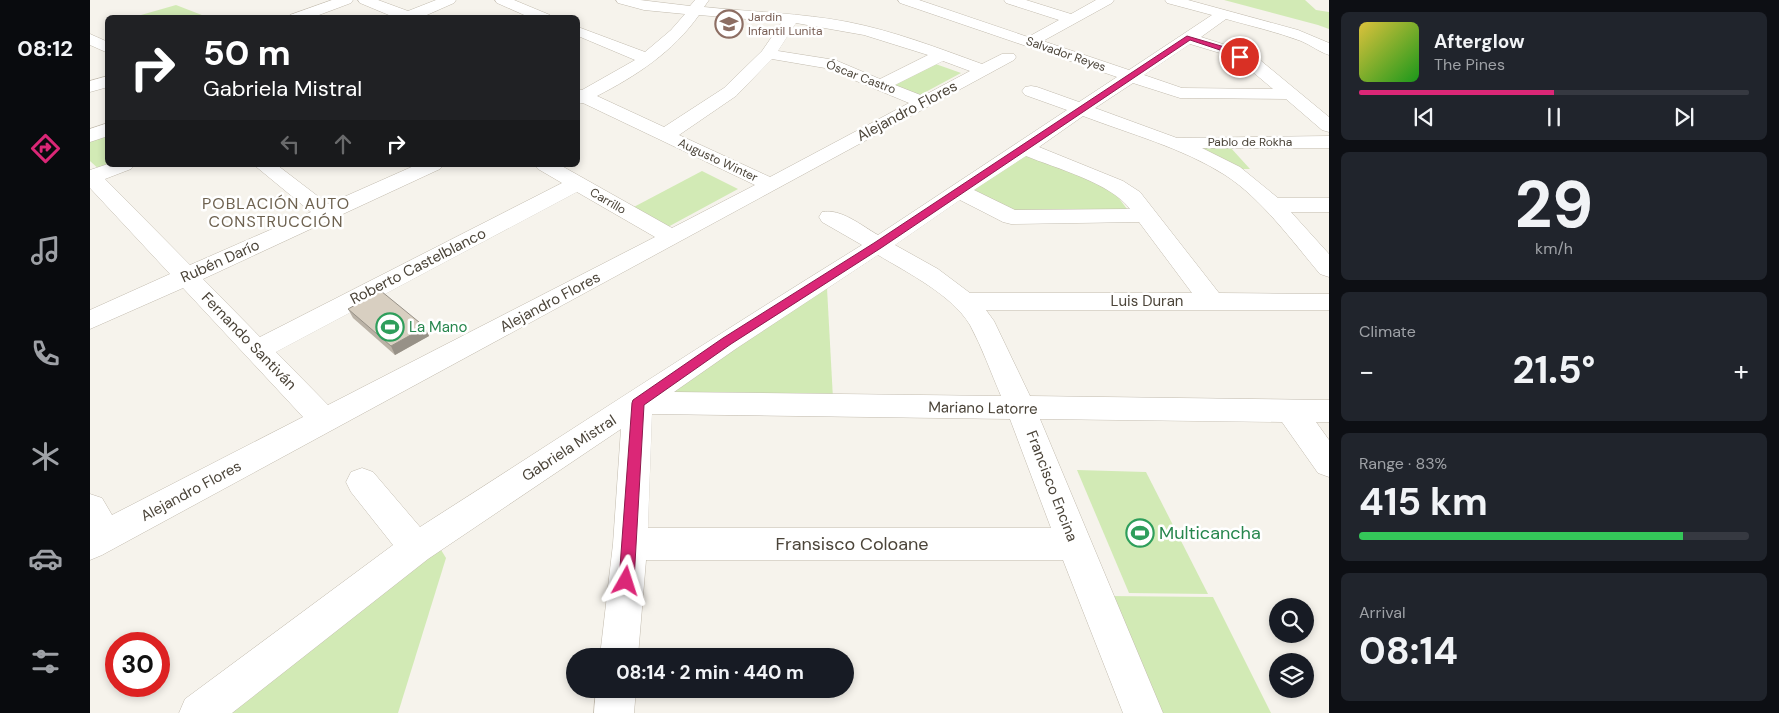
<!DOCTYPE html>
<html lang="en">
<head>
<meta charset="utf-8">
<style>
  body { margin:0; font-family:"DM Sans",sans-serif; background:#20242c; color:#f1f3f6; height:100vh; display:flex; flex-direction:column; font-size:19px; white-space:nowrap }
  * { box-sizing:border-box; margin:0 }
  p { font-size:16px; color:#9ea1a6 }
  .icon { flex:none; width:28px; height:28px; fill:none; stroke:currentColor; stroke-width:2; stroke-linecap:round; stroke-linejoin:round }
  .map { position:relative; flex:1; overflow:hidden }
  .side { display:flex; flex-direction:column; gap:12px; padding:12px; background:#0d0f14; width:450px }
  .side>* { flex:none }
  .banner { position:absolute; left:15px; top:15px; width:475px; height:152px; border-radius:8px; box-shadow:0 2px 8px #0003; background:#202124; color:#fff; overflow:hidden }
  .fabs { position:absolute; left:1179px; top:598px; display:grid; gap:10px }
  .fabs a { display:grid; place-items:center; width:45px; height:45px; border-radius:50%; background:#171b24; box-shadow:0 2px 8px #0003; font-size:25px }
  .speed { position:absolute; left:15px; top:632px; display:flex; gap:10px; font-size:25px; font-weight:700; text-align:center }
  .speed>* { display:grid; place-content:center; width:65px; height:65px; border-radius:50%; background:#171b24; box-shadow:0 2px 8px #0003; line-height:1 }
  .speed .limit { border:8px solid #d22; background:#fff; color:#111 }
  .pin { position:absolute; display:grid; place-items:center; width:42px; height:42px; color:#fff; margin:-21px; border:2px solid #fff; border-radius:50%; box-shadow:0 1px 5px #0007 }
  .me { position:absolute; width:55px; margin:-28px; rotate:6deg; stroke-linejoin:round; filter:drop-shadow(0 0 4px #0008) }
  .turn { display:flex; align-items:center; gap:18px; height:105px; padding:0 15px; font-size:22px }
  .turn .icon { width:65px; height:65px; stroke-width:2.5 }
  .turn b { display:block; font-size:35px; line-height:42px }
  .lanes { display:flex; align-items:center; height:48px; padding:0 15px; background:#0003; justify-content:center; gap:25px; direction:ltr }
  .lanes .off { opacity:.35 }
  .big { font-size:38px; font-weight:700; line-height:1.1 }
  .side .tile { flex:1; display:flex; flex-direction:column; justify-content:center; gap:8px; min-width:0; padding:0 18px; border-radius:8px; background:#20242c }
  .side .dial { align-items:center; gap:0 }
  .dial b { font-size:65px; line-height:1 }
  .song { display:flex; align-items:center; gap:15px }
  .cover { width:60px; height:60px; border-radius:8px; background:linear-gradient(135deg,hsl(50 70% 55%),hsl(120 70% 35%)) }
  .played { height:5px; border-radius:2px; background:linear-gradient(90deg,#db2777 50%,#363941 50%) }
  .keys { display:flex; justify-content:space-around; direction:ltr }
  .heat { display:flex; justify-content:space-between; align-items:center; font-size:28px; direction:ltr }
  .charge { height:8px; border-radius:4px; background:linear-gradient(90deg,#34c759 83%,#363941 0) }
  .trip { position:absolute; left:476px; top:648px; width:288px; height:50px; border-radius:25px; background:#171b24; box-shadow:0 2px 8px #0003; font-weight:700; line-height:50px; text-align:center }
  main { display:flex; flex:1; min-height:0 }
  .dock { display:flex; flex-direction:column; width:90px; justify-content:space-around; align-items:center; background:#090b0e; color:#9ea1a6 }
  .dock .icon { width:35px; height:35px }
  .dock .current { color:#db2777 }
  .dock b { font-size:22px; color:#f1f3f6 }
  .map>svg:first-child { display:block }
</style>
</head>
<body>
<main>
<nav class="dock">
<b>08:12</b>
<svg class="icon current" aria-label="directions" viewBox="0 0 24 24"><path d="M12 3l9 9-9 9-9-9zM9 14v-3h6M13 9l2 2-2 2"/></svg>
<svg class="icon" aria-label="music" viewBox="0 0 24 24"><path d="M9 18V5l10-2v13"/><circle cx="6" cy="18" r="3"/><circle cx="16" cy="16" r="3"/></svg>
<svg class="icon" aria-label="phone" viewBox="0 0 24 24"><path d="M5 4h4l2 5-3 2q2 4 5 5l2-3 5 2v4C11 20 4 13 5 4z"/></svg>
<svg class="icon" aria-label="climate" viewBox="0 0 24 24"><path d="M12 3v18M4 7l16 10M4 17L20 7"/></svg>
<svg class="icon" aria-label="car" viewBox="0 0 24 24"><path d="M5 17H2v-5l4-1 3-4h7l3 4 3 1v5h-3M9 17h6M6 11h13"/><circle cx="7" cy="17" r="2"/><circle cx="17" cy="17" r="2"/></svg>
<svg class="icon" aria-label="filters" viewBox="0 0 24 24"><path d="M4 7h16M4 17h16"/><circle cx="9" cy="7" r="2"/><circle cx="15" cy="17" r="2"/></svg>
</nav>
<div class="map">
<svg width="1239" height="713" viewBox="0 0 1239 713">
  <rect width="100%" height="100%" fill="#f6f3ec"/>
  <g fill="#d2eab5">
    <path d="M1134 0H1215L1226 10 1239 12V29L1228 25Z"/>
    <path d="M86 5 117 17H44Z"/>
    <path d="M840 62 871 73 830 95 798 83Z"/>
    <path d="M17 133 18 165 11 171 0 161V140Z"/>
    <path d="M1107 147H1140L1160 169H1149Z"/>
    <path d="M939 151 1019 185 1037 209 919 211 877 192Z"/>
    <path d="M612 171 648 189 576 228 540 209Z"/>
    <path d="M737 288 743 399H586L582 390Z"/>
    <path d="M987 470 1056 472 1118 594 1039 593Z"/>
    <path d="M348 545 356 558 308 713H127Z"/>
    <path d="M1017 596 1123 597 1181 713H1062Z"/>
  </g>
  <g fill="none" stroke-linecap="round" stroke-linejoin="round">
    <g stroke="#c2bbae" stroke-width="1">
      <g id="minor">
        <path d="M242 0H263L261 3 221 18H198L200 15Z"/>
        <path d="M268 0H288L318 11 346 0H366L364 3 330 18H306L270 3Z"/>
        <path d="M405 0H424L460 15 462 18H441L407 3Z"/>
        <path d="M526 0H550L600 6 605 0H619L614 7C662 12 711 13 758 22 804 31 848 48 892 64L912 54H924L926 57 924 60 12 555 0 560V494L12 498 22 515 213 417 93 288 0 329V310L80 274 0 188V170L18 164 44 165 41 169 15 179 100 265 221 212 164 165H187L238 204 326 165H353L350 169 113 279 170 337 472 183 448 169 445 165H470L582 228 665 185 493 103 488 104V89L492 90 545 60 488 36V27L555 52 581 30 595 14 554 10 528 3ZM609 15 692 22 672 51 634 88 574 127 507 96C546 76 583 52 609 15ZM706 23 774 35 838 55 790 79 745 60 688 51ZM682 59 735 68 819 103 680 177 589 135 646 96ZM853 61 880 71 833 96 805 85ZM487 192 565 237 238 405 186 352Z"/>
        <path d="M808 0H829L938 37 969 20 916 3 914 0H936L981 14 1006 0H1024L1022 3 953 41 1039 70 1122 15 1077 3 1075 0H1098L1208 30 1239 43V55C1229 52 1221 45 1211 41 1187 32 1161 26 1136 19L1111 37 1142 47 1170 60 1239 117V132L1232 130 1196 99 1090 98 1043 83 1005 108 1087 138 1239 136V148H1112L1150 167 1188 198H1239V212H1201L1239 254V277L1230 274C1203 242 1171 198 1135 175 1093 148 1040 134 993 116L949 147 1033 181 1050 192 1129 293 1239 294V310H896L904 321 940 396 1239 400V422H1226L1239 440V477L1228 473 1192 422 950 419 1073 713H1033L973 560H556L548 656H510L523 544 531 429 338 559 142 713H89L95 699 303 545 261 492 256 482 261 472 272 468 283 472 330 527C477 433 623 337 772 245L732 222 729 217 732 212C751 208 772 226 788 235L977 110 935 95 932 91 935 87 941 86 947 87 989 102 1027 77 810 3ZM1100 44 1130 53 1158 68 1183 89 1092 88 1054 75ZM936 156C965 168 1021 183 1040 209L925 210 884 190ZM870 200 913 222 921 224 1049 222 1102 293H880L848 269 805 245ZM788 255C818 273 862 295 880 325 892 347 901 373 911 396L584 392 647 348ZM562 414 920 419 961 528H558Z"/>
        <path d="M0 34 18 42V53L0 45Z"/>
        <path d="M18 76V87L0 92V81Z"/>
        <path d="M18 123V136L0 142V129Z"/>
        <path d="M506 689H546L544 713H504Z"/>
      </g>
    </g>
    <use href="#minor" fill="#fff" fill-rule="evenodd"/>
  </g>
  <path fill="#bab2a6" d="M258 309 335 327 339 336 305 355 263 318Z"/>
  <path fill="#979187" d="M335 327 339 336 305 355 301 346Z"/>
  <path fill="#d8cfc1" stroke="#979187" d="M291 291 335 327 301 346 258 309Z"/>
  <path fill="#db2777" stroke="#8e194d" d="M1097 36 1138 48 1153 57 1148 59 1133 51 1100 40 791 248 641 344 554 405 544 581 541 586 536 588 531 586 529 581 542 403 543 400 633 338 784 243Z"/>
  <defs>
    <g id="school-ring" transform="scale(1.4375)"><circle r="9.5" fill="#fff" stroke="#8d6e63" stroke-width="1.5"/><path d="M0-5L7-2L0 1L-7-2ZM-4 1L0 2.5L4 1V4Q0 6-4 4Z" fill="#8d6e63"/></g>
    <g id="stadium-ring" transform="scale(1.4375)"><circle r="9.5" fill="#fff" stroke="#2e9e5b" stroke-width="1.5"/><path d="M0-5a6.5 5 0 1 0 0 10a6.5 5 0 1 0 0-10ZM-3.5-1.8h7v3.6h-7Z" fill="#2e9e5b"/></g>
  </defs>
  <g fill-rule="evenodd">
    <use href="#school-ring" x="639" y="24"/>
    <use href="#stadium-ring" x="300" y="327"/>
    <use href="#stadium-ring" x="1050" y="533"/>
  </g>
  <g text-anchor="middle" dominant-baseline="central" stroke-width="5" stroke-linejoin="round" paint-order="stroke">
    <g font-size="12" fill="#785e54" stroke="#fff" text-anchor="start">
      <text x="658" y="17">Jardin<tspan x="658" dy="14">Infantil Lunita</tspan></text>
    </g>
    <g font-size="12" fill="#4b4439" stroke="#fff">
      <text transform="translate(976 54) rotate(19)">Salvador Reyes</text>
      <text transform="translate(771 77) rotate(21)">Óscar Castro</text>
      <text x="1160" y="142">Pablo de Rokha</text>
      <text transform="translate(628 160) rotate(25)">Augusto Winter</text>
      <text transform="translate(518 201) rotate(30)">Carrillo</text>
    </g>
    <g font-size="15" fill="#4b4439" stroke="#fff">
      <text transform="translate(817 111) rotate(-28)">Alejandro Flores</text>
      <text transform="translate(130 261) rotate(-24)">Rubén Darío</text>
      <text transform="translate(328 266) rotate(-27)">Roberto Castelblanco</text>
      <text x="1057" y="301">Luis Duran</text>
      <text transform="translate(460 302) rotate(-28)">Alejandro Flores</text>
      <text transform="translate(159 341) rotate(46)">Fernando Santiván</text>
      <text transform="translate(893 408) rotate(1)">Mariano Latorre</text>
      <text transform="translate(479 448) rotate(-33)">Gabriela Mistral</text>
      <text transform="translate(962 486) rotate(69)">Francisco Encina</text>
      <text transform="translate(101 491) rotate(-28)">Alejandro Flores</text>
    </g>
    <g font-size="15" fill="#27864d" stroke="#fff" text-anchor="start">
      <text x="319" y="327">La Mano</text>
    </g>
    <g font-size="16" letter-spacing="1" fill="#6e6250" stroke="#fff">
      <text x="186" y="203">POBLACIÓN AUTO<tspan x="186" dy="18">CONSTRUCCIÓN</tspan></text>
    </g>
    <g font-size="18" fill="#27864d" stroke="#fff" text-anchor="start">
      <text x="1069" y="533">Multicancha</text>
    </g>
    <g font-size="18" fill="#4b4439" stroke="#fff">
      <text x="762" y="544">Fransisco Coloane</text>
    </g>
  </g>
</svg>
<div class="fabs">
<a><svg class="icon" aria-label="search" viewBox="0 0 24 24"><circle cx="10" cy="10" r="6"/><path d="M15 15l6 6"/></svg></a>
<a><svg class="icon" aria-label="layers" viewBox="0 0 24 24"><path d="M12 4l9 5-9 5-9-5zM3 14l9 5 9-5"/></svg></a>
</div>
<div class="speed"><div class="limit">30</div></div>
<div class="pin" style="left:1150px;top:57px;background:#d93025"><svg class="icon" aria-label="arrive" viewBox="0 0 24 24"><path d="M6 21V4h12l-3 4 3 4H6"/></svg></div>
<svg class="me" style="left:536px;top:581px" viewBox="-20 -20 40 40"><path d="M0-17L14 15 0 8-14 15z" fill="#db2777" stroke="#fff" stroke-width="4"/></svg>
<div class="trip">08:14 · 2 min · 440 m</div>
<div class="banner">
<div class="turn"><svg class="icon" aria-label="right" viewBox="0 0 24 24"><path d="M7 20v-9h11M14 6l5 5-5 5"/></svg><div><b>50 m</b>Gabriela Mistral</div></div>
<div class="lanes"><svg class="icon off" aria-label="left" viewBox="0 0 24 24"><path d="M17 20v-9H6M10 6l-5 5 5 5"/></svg><svg class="icon off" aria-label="ahead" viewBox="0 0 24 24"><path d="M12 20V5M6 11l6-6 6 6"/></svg><svg class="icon" aria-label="right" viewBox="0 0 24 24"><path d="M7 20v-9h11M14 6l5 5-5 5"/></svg></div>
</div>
</div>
<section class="side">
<div class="tile">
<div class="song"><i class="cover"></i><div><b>Afterglow</b><p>The Pines</p></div></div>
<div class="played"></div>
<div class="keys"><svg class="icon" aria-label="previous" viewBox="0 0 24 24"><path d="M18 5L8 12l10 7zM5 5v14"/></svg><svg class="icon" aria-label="pause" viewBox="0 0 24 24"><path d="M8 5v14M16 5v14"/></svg><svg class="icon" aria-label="next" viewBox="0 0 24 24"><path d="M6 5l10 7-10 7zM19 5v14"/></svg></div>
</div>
<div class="tile dial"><b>29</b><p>km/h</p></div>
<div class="tile"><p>Climate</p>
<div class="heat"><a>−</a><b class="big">21.5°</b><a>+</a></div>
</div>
<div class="tile"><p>Range · 83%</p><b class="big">415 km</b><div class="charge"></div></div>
<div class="tile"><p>Arrival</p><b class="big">08:14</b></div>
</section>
</main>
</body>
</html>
